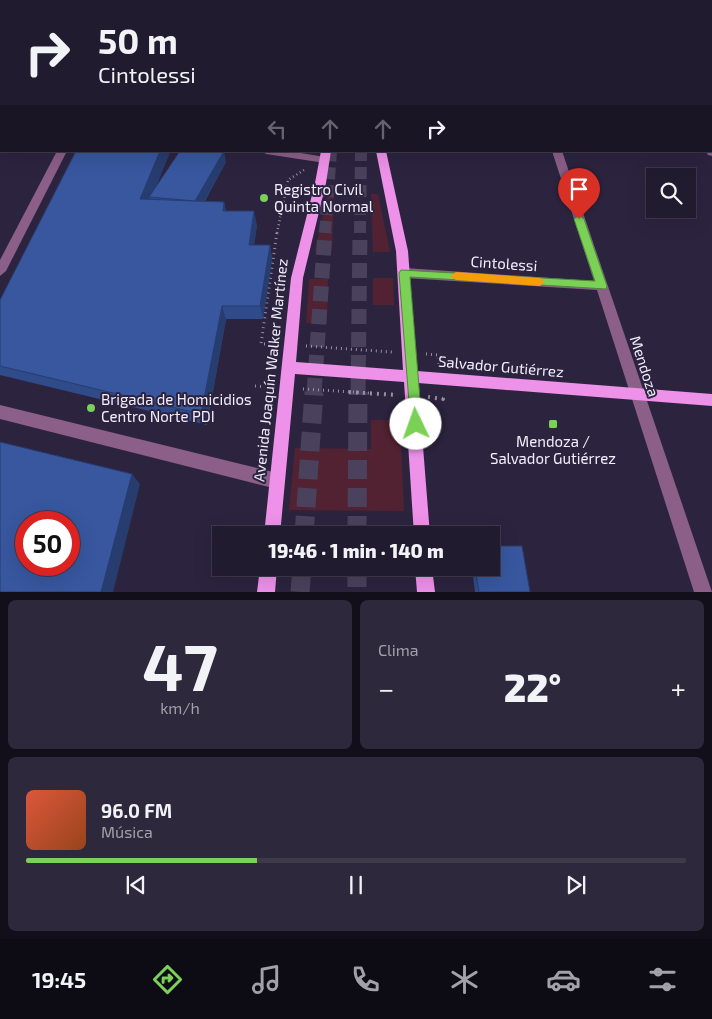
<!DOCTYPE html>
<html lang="es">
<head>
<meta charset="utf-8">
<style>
  body { margin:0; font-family:"Exo 2",sans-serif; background:#2d283b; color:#f1f3f6; height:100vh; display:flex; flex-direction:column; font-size:19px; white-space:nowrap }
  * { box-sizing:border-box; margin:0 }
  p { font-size:16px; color:#a2a1aa }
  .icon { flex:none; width:28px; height:28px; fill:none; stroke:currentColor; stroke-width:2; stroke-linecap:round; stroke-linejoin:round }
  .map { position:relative; height:592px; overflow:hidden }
  .side { display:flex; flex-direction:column; gap:8px; padding:8px; background:#120f1a; flex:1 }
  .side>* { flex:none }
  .hud { position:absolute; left:0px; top:0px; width:712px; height:152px; box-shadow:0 5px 20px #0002,0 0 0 1px #3e394b; background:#211b2f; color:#f1f3f6; overflow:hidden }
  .fabs { position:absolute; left:646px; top:168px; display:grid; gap:10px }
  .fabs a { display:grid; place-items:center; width:50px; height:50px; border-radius:0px; background:#211b2f; box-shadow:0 5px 20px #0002,0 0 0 1px #3e394b; font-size:25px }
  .speed { position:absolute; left:15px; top:511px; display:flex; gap:10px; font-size:25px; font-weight:700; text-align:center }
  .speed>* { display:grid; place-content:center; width:65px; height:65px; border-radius:50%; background:#211b2f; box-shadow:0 5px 20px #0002,0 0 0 1px #3e394b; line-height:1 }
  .speed .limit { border:8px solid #d22; background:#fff; color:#111 }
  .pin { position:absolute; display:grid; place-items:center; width:42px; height:42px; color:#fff; margin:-51px -21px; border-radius:50% 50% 50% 0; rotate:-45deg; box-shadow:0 0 5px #0007 }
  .pin .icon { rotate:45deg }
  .me { position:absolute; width:55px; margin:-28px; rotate:357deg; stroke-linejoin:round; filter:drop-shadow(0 0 4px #0008) }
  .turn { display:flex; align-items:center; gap:18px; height:105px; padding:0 15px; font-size:22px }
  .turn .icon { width:65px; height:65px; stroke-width:2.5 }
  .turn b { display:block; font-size:35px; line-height:42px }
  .lanes { display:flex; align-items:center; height:48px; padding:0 15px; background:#0003; justify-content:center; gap:25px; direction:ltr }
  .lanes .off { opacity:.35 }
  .big { font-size:38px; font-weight:800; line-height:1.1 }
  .side .card { flex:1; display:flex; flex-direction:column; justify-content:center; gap:8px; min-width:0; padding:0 18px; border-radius:8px; background:#2d283b }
  .side .dial { align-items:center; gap:0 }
  .dial b { font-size:65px; line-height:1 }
  .song { display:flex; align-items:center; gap:15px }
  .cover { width:60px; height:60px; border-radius:8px; background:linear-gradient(135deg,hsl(10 70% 55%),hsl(20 70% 35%)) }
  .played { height:5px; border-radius:2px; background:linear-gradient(90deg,#7ad156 35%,#3e394b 35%) }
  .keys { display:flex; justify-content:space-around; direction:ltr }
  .heat { display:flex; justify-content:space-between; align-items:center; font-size:28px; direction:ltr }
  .side .tiles { flex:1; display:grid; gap:8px; grid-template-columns:1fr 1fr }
  .card:last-child { grid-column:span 2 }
  .trip { position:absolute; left:212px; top:526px; width:288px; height:50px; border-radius:0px; background:#211b2f; box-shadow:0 5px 20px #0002,0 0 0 1px #3e394b; font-weight:800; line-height:50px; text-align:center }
  .tabs { display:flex; height:80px; justify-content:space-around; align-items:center; background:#0d0b13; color:#a2a1aa }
  .tabs .icon { width:35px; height:35px }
  .tabs .on { color:#7ad156 }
  .tabs b { font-size:22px; color:#f1f3f6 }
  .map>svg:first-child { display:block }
</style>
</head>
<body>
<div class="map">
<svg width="712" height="592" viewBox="0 0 712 592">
  <rect width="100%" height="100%" fill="#2c243f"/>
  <g fill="#522233">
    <path d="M328 194H334L332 251H315Z"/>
    <path d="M371 194H378L390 252H373Z"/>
    <path d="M373 278H393L394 305H373Z"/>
    <path d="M309 279H328L327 323H306Z"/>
    <path d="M371 420H400L404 511 289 510 295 448 371 449Z"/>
  </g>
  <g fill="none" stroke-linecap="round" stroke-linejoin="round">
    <g stroke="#4a425c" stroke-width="12" stroke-dasharray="12 6" stroke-linecap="butt">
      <path d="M325 233 331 151"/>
      <path d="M360 233 361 151"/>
    </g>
    <g stroke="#4a425c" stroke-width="15" stroke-dasharray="15 8" stroke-linecap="butt">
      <path d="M314 393 325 232"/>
      <path d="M358 393 360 232"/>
    </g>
    <g stroke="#4a425c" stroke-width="19" stroke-dasharray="19 9" stroke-linecap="butt">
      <path d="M304 535 314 392"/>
      <path d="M357 535 358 392"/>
      <path d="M357 568V592"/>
      <path d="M300 592 302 568"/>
    </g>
    <path stroke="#9590a4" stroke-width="2.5" stroke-dasharray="1 3" stroke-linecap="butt" d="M277 233 288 180 304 170"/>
    <g stroke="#9590a4" stroke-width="3" stroke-dasharray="1 4" stroke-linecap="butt">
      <path d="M275 344H261L277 232"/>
      <path d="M306 346 392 352"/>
      <path d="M426 354 438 355 439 364"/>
      <path d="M255 386 269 387"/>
      <path d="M303 389 369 393"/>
    </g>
    <g stroke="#9590a4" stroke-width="4" stroke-dasharray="2 5" stroke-linecap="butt">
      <path d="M349 392 397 395"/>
      <path d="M428 397 443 399 442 395"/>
    </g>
    <g fill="#8b5f88" fill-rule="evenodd">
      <rect x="138" y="0" width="8" height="1"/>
      <path d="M372 0H386L387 1H371Z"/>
      <rect x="503" y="0" width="8" height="1"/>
      <rect x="0" y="13" width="1" height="4"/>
      <rect x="711" y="34" width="1" height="5"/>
      <path d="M711 75 712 76V82L711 81Z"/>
      <rect x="0" y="106" width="1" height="6"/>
      <path d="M711 148H712V156L708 155 706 151H711Z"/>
      <path d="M57 151H67L6 271 0 276V260Z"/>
      <path d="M261 151H289L325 157 330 160 325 163 266 154Z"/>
      <path d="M552 151H562L712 592H694L597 290 405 278 399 273 405 268 594 281Z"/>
      <path d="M0 405 277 473 283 476 285 481 283 486 277 489 0 419Z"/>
    </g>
    <g fill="#ed91e9" fill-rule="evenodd">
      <rect x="334" y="0" width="8" height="1"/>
      <rect x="371" y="0" width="8" height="1"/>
      <path d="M321 151H331L326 183 303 278 296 362 403 370 396 251 376 151H386L408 251 417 371 712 394V406L418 383 430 535H414L404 382 295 374 280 535H264L291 278 315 183Z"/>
      <path d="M260 568H277L275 592H257Z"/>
      <path d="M415 568H432L435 592H417Z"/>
    </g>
  </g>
  <g fill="#304b89">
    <path d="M170 152 156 186 226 162 205 201 224 202 226 211 257 225 254 245H270L272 259 263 319H226L207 425 0 375V300Z"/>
    <path d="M472 568H491L530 592H475Z"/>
  </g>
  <g fill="#273d6f">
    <path d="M160 151 170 152 152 197H149L150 201 140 199Z"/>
    <path d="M224 151 226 162 198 212 195 201Z"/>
    <path d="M224 202 227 216 223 211Z"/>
    <path d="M254 211 257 225 252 259 249 245Z"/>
    <path d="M270 245 272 259 263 319 260 306Z"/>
    <path d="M222 306 226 319 207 425 201 414Z"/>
    <path d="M132 474 140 484 113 592H101Z"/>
  </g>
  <g fill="#38579f" stroke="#273d6f" fill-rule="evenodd">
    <path d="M76 151H160L140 199 224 202 223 211H254L249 245H270L260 306H222L201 414 0 366V300Z"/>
    <path d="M180 151H224L195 201 149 197Z"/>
    <path d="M0 442 132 474 101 592H0ZM26 522H69V565H26Z"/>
    <path d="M491 546H522L530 592H479L475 568H491Z"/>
  </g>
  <path fill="#7ad156" stroke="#4f8838" d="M579 215 584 219 607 286 606 289 410 277 422 424 420 428 416 430 411 428 399 273 401 270 595 281 574 219Z"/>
  <path fill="#f59e0b" d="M456 272 540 278 545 282 540 286 456 280 450 276Z"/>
  <g fill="#7ad156" stroke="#2c243f" stroke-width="2">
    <circle cx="264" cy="198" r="5"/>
    <circle cx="91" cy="408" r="5"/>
    <rect x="548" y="419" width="10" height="10" rx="2.5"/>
  </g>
  <g text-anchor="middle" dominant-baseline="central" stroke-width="4" stroke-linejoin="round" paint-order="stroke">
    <g font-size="15" fill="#f2effd" stroke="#2c243f" text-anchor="start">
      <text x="274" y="189">Registro Civil<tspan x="274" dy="17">Quinta Normal</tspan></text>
      <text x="101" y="399">Brigada de Homicidios<tspan x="101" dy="17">Centro Norte PDI</tspan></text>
      <text x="553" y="441" text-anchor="middle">Mendoza /<tspan x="553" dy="17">Salvador Gutiérrez</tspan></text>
    </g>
    <g font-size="15" fill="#f2effd" stroke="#2c243f">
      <text transform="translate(504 263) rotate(4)">Cintolessi</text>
      <text transform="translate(501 366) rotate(5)">Salvador Gutiérrez</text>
      <text transform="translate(645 366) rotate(72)">Mendoza</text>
      <text transform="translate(270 370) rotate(-84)">Avenida Joaquín Walker Martínez</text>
    </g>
  </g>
</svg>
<div class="fabs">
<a><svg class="icon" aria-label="search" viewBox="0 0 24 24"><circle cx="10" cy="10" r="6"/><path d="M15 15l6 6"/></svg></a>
</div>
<div class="speed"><div class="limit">50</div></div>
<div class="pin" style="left:579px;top:219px;background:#d93025"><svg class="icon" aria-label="arrive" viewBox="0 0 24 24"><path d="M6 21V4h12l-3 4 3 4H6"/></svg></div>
<svg class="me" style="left:416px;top:424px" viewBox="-20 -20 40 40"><circle r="19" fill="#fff"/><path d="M0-13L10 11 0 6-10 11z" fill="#7ad156"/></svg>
<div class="trip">19:46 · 1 min · 140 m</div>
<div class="hud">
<div class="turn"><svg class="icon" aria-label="right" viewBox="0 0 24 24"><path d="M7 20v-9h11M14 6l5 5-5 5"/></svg><div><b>50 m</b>Cintolessi</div></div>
<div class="lanes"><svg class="icon off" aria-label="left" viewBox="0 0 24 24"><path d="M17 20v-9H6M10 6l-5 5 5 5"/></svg><svg class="icon off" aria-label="ahead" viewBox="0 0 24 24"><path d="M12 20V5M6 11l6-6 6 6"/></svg><svg class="icon off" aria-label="ahead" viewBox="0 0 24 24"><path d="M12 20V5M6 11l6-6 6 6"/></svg><svg class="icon" aria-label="right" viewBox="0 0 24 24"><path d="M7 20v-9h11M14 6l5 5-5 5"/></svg></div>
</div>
</div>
<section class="side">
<div class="tiles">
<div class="card dial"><b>47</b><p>km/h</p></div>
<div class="card"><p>Clima</p>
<div class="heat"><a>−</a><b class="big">22°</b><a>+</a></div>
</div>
<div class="card">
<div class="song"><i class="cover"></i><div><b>96.0 FM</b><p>Música</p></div></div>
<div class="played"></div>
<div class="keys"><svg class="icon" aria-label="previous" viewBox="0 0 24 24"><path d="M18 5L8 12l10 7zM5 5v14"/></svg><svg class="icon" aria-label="pause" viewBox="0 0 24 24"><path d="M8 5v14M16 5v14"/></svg><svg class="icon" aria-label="next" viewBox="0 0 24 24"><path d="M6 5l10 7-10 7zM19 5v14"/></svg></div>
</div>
</div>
</section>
<nav class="tabs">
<b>19:45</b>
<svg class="icon on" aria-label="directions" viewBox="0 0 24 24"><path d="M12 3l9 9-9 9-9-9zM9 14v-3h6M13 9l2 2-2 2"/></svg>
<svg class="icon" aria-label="music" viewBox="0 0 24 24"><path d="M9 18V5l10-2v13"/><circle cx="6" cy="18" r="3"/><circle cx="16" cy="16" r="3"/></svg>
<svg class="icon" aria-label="phone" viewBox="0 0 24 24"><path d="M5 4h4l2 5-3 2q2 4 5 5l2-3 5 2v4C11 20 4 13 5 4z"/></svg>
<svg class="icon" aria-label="climate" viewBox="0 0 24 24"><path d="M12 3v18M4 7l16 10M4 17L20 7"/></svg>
<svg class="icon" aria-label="car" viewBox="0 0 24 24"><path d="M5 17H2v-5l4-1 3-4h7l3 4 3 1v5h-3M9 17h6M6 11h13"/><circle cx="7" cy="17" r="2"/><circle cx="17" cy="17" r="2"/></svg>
<svg class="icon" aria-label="filters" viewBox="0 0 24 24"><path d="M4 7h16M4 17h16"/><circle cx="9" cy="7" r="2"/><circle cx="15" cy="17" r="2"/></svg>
</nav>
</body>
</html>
